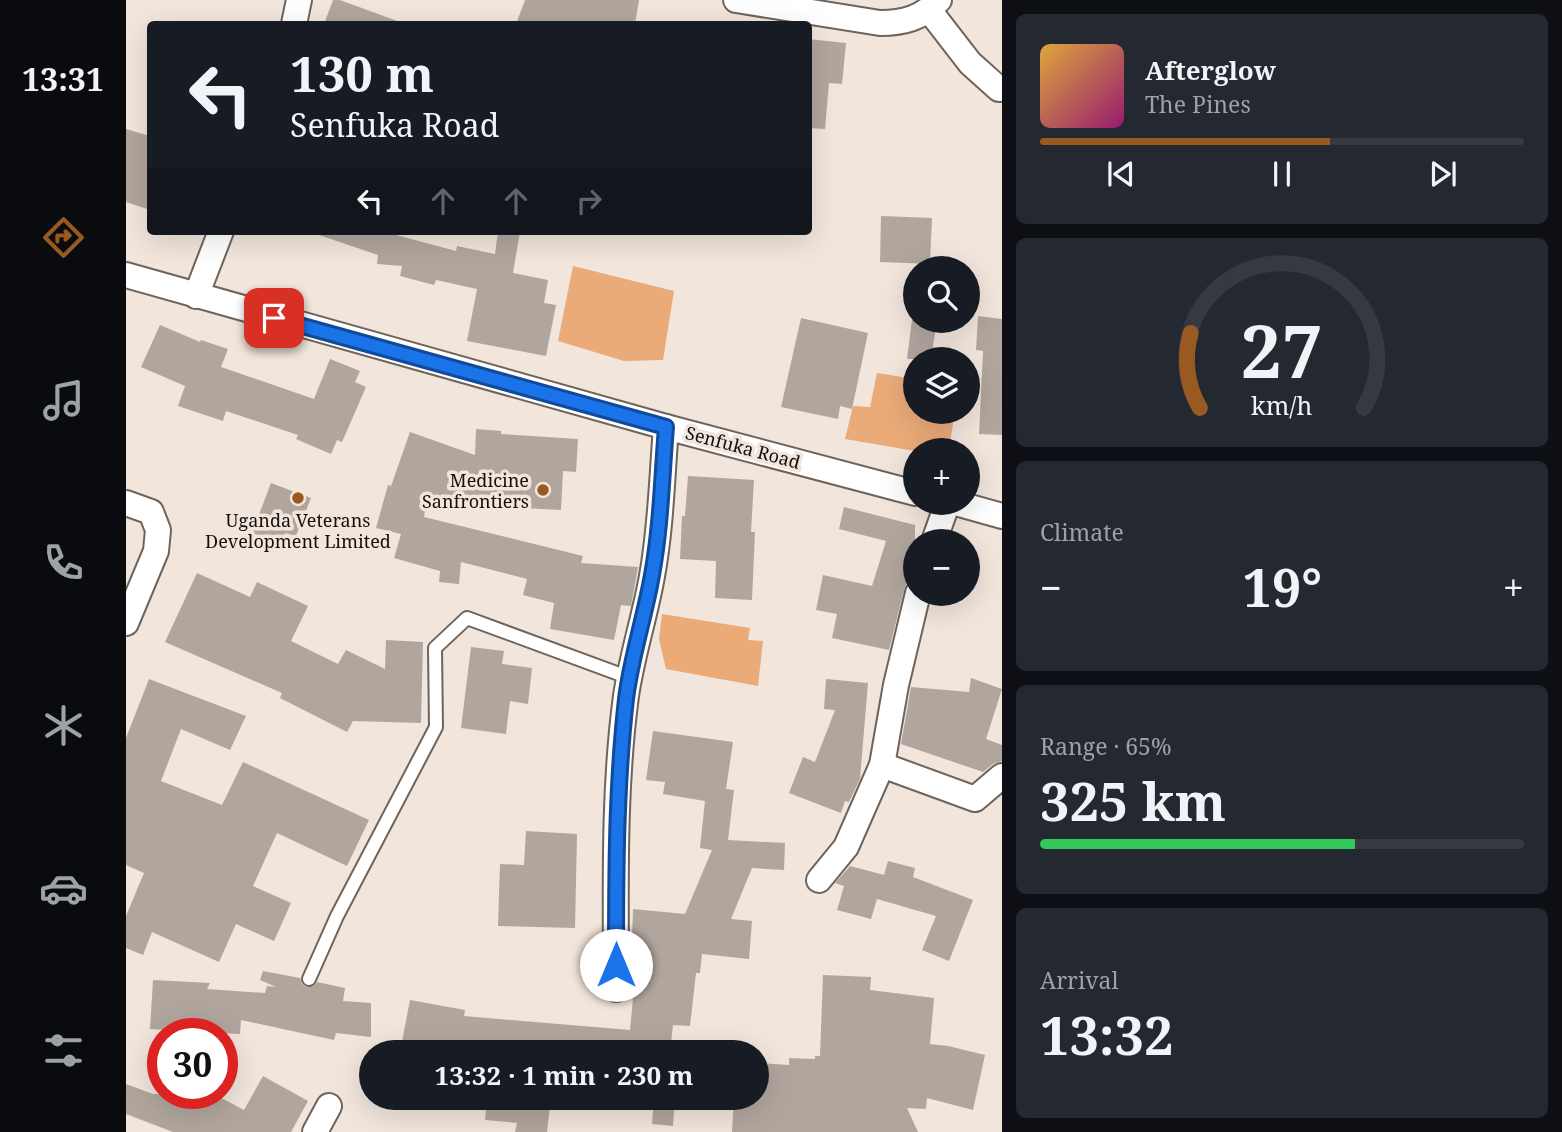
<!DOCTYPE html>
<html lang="en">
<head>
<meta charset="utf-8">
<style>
  body { margin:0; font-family:"Noto Serif",serif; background:#242831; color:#f1f3f6; height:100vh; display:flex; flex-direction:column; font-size:26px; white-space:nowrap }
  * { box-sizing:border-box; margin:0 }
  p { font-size:23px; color:#9ea1a6 }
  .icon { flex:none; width:38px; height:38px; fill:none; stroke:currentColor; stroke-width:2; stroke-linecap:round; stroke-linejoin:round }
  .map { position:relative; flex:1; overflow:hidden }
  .panel { display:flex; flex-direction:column; gap:14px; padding:14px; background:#0d0f14; width:560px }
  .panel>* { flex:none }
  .hud { position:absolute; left:21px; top:21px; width:665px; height:214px; border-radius:7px; box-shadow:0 7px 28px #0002; background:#171b24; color:#f1f3f6; overflow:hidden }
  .fabs { position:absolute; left:777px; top:256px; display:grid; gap:14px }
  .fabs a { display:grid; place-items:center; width:77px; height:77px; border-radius:50%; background:#171b24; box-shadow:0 7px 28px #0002; font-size:35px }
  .speed { position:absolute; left:21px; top:1018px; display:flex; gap:14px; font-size:35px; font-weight:700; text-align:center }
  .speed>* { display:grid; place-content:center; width:91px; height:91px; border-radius:50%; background:#171b24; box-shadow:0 7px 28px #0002; line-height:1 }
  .speed .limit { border:10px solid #d22; background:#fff; color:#111 }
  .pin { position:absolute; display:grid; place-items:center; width:60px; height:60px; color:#fff; margin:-30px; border-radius:14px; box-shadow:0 4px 10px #0006 }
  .me { position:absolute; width:77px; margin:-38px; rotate:0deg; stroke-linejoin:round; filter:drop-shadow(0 0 5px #0008) }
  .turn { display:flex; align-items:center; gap:24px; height:147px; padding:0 28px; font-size:32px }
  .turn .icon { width:91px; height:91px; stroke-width:2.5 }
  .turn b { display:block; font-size:49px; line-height:60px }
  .lanes { display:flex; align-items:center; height:66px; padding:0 28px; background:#0003; justify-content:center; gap:35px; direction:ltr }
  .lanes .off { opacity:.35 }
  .big { font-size:52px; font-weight:700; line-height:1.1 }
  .panel .widget { flex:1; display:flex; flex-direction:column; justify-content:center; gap:10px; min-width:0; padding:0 24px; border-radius:10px; background:#242831 }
  .panel .dial { align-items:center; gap:0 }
  .dial svg { height:182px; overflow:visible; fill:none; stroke:#363941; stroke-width:7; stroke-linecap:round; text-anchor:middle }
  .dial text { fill:#f1f3f6; stroke:none }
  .song { display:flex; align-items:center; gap:21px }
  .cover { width:84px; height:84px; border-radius:10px; background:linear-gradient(135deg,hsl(40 70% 55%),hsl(320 70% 35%)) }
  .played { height:7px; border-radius:4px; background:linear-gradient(90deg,#995a21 60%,#363941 60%) }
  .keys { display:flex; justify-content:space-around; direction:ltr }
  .heat { display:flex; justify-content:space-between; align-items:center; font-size:38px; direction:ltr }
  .charge { height:10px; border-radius:5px; background:linear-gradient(90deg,#34c759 65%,#363941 0) }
  .trip { position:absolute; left:233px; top:1040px; width:410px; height:70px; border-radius:35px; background:#171b24; box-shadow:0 7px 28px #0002; font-weight:700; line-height:70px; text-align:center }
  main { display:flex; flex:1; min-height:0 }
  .tabs { display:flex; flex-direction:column; width:126px; justify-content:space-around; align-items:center; background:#090b0e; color:#9ea1a6 }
  .tabs .icon { width:49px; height:49px }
  .tabs .on { color:#995a21 }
  .tabs b { font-size:32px; color:#f1f3f6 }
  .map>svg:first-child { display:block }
</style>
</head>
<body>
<main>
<nav class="tabs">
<b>13:31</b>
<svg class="icon on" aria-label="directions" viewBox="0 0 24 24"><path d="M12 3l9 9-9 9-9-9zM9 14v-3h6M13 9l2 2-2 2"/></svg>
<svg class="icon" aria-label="music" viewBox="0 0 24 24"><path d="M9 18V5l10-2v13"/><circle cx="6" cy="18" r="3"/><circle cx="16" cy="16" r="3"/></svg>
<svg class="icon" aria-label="phone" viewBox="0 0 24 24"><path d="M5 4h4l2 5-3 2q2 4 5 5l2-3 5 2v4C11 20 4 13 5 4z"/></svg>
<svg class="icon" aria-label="climate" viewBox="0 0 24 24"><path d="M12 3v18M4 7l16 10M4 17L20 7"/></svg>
<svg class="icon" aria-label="car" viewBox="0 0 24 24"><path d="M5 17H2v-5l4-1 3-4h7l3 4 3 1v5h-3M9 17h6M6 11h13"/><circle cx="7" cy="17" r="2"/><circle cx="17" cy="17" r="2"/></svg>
<svg class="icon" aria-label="filters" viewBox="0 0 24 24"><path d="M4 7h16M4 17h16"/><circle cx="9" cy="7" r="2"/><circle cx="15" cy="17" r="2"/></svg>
</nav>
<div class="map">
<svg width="876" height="1132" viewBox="0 0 876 1132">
  <rect width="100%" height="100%" fill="#f1e5dc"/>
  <g fill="#eaab79">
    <path d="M447 266 548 291 537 360 498 361 432 341Z"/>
    <path d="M751 373 789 379V411H829L823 450 789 451 719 439 727 406 744 407Z"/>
    <path d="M536 614 624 628 622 640 637 641 632 686 540 669 533 639Z"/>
  </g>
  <g fill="#b1a69e">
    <path d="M207 0H214L274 22 273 24H198Z"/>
    <path d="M399 0H513L509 24H390Z"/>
    <path d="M682 39 720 43 716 84 703 83 699 129 682 128Z"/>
    <path d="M0 129 24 136V210L0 202Z"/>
    <path d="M755 216 806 218 804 264 754 262Z"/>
    <path d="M194 231H255L330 251 331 246 369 254 372 231H394L387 273 422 280 418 303 430 305 420 356 341 341 351 289 310 280 308 285 274 276 276 266 251 264 252 255 193 235Z"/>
    <path d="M852 316 876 319V435L853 434 857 351 850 350Z"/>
    <path d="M675 318 742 333 726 409 714 406 712 419 655 407Z"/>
    <path d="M786 320H811L805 359H781Z"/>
    <path d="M34 325 74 342 75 340 102 349 95 367 188 399 204 359 234 371 229 382 240 387 216 442 211 440 205 454 170 439 172 435 100 411 97 421 52 406 59 386 15 367Z"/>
    <path d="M350 429 375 431V434L452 439 450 472 437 471 435 510 300 503 298 517 457 556 455 563 512 567 505 606 495 605 488 640 424 629 428 603 397 595 401 579 335 562 333 584 313 582 314 571 268 558 275 534 250 528 262 485 265 486 284 432 349 455Z"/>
    <path d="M562 476 628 480 625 532H629L626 600 589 598 590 561 554 559 556 516H559Z"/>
    <path d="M145 483 185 498 170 536 159 533 155 543 126 533Z"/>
    <path d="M718 507 789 525V559L778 590 763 650 706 638 711 614 690 610 697 575 746 586 760 541 713 529Z"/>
    <path d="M71 573 124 597 131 582 182 606 165 641 212 664 220 650 259 669 260 640 297 642 295 723 227 721 221 732 154 698 156 693 39 642Z"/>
    <path d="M345 647 378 651 376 664 406 668 402 704 384 701 380 734 335 728Z"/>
    <path d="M845 678 876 689 860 739 876 745V761L867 764 857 772 775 744 785 687 843 692Z"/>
    <path d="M23 679 120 716 104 750 55 729 35 781 96 805 117 762 243 820 221 866 151 833 127 886 165 903 148 941 110 924 93 962 26 932 17 955 0 948V916L18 873 0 865V738Z"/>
    <path d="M700 679 742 683 734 779 723 802 719 801 715 813 663 793 677 757 689 762 709 710 698 709Z"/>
    <path d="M527 731 607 742 600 789 608 790 602 840 659 843 658 870 626 868 605 919 626 921 623 959 576 954 574 973H570L564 1026 547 1025 544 1052 405 1050V1052H274L284 1000 339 1010 338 1016 504 1030 510 967 505 966 507 909 559 914 586 850 574 848 579 801 537 794 539 782 520 780Z"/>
    <path d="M400 831 451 834 449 928 372 926 374 864 398 865Z"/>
    <path d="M762 861 789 868 787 877 847 900 823 961 796 950 810 916 751 899 745 919 711 910 718 886 709 883 724 866 758 875Z"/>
    <path d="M137 971 174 978 176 984 180 987 188 986 191 982 219 988 217 1001 245 1003V1037L210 1033 208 1040 115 1020 114 1034 24 1029 27 980 84 983 81 989 139 993 141 986 150 987 134 980Z"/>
    <path d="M697 975 745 977 744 990 808 998 804 1044 822 1046 859 1055 847 1110 801 1098 800 1109 781 1108 792 1132H606L608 1097H630V1063L663 1065V1058L689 1059V1056H694Z"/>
    <path d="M137 1076 182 1101 165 1132H47L0 1114V1084L27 1094H88L118 1110Z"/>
    <path d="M361 1097H425L421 1132H389L391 1123 359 1120Z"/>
    <path d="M528 1097H549L547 1126 526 1124Z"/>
  </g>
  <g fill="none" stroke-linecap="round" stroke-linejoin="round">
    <g stroke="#6e645c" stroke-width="16">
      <path id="service" d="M183 979 211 916 310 727 309 648 341 618 504 678"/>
    </g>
    <g stroke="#6e645c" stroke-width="28">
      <g id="minor">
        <path d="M610 0 754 23C778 23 796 18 813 0"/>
        <path d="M803 10 844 63 873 89"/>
        <path d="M168 24 173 0"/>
        <path d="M0 275 540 427 789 493"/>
        <path d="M70 296 95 231"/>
        <path d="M826 502 876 516"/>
        <path d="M0 503 25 512 32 530 30 551 0 623"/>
        <path d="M808 541 822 502"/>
        <path d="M756 765 849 799 876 776"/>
        <path d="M693 880 720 847 756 765 770 685 792 593"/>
        <path d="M490 989C490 891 487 793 500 696 506 655 519 616 526 576 535 527 536 476 540 427"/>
        <path d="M189 1132 203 1106"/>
      </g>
    </g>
    <use href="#service" stroke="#fff" stroke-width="12"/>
    <use href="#minor" stroke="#fff" stroke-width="24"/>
  </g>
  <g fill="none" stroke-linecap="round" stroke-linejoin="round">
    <g stroke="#114b97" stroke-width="18">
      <path id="route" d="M148 318 540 427C536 476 535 526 526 575 519 616 505 657 500 699 490 788 490 876 490 965"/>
    </g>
    <use href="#route" stroke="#1a73e8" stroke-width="12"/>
  </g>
  <g fill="#995a21" stroke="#f1e5dc" stroke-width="2.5">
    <circle cx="417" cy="490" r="7"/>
    <circle cx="172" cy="498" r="7"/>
  </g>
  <g text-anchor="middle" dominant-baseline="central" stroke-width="7" stroke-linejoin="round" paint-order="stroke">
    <g font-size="18" fill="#130f0c" stroke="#f1e5dc">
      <text transform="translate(617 447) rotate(15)">Senfuka Road</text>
    </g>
    <g font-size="18" fill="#130f0c" stroke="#f1e5dc" text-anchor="end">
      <text x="403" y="480">Medicine<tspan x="403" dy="21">Sanfrontiers</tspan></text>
      <text x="172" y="520" text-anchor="middle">Uganda Veterans<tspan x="172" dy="21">Development Limited</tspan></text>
    </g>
  </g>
</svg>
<div class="fabs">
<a><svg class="icon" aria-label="search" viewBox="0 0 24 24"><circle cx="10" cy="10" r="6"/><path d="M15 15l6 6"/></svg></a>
<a><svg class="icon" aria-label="layers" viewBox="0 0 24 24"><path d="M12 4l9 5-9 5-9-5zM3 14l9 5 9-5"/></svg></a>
<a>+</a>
<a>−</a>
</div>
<div class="speed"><div class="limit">30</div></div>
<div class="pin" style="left:148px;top:318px;background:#d93025"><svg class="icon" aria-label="arrive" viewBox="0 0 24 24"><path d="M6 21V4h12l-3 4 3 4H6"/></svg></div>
<svg class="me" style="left:490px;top:965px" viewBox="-20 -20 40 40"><circle r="19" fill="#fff"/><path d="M0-13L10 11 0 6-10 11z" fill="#1a73e8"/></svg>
<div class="trip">13:32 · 1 min · 230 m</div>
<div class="hud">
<div class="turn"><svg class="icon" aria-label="left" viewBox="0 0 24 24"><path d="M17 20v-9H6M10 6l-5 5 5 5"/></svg><div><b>130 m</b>Senfuka Road</div></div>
<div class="lanes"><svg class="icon" aria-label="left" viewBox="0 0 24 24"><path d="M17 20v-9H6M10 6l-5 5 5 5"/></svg><svg class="icon off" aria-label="ahead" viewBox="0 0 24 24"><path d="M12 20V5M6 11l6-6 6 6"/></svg><svg class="icon off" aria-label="ahead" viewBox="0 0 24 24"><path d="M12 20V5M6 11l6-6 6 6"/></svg><svg class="icon off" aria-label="right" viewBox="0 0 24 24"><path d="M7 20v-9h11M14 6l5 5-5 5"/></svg></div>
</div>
</div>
<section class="panel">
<div class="widget">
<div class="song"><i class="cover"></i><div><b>Afterglow</b><p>The Pines</p></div></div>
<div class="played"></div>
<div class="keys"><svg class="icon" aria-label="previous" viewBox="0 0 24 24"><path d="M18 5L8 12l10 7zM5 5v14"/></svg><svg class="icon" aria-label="pause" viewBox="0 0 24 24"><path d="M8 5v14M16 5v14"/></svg><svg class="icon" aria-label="next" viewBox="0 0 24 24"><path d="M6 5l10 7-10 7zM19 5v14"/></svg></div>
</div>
<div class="widget dial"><svg viewBox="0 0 100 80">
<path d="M14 69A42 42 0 1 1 86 69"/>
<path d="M14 69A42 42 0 0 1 10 36" stroke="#995a21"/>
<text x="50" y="56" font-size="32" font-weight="700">27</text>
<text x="50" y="72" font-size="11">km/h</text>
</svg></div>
<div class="widget"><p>Climate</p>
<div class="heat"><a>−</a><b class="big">19°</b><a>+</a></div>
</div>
<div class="widget"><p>Range · 65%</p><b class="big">325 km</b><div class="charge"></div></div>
<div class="widget"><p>Arrival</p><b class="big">13:32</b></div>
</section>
</main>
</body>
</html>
